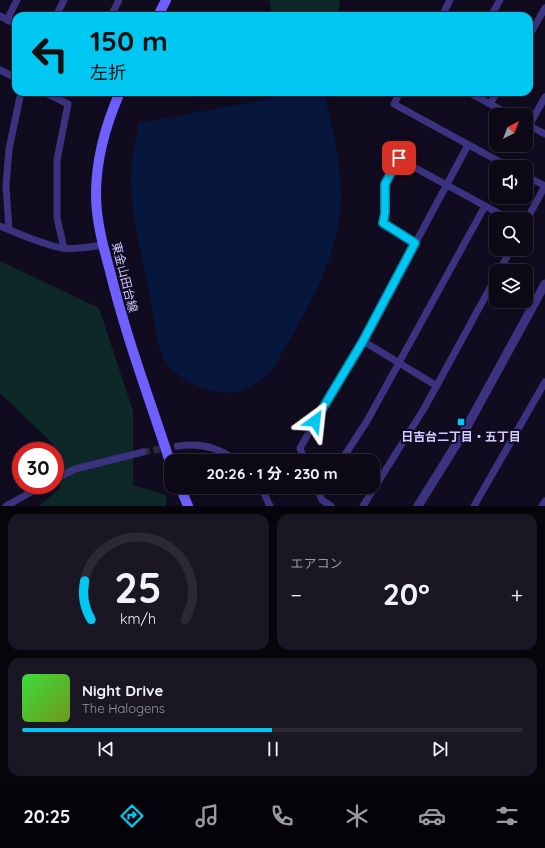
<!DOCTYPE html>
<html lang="ja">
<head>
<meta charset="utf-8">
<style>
  body { margin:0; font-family:Quicksand,"Noto Sans JP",sans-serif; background:#1a1623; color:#f1f3f6; height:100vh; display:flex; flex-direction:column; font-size:15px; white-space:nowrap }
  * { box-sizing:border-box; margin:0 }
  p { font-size:13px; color:#9a9aa1 }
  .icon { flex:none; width:22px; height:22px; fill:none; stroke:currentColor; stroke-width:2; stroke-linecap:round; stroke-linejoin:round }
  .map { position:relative; height:506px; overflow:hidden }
  .drawer { display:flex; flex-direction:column; gap:8px; padding:8px; background:#07040c; flex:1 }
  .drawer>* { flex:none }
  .guide { position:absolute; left:12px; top:12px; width:521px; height:84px; border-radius:12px; box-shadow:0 2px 6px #0003,0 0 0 1px #2c2935; background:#00c8f3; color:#111; overflow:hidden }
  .needle { width:26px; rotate:42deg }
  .fabs { position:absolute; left:489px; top:108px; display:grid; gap:8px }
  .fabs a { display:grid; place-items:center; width:44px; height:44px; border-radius:8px; background:#0c0816; box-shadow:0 2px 6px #0003,0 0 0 1px #2c2935; font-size:20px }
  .speed { position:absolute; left:12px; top:442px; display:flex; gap:8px; font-size:20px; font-weight:700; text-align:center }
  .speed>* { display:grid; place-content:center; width:52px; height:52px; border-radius:50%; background:#0c0816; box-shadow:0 2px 6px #0003,0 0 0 1px #2c2935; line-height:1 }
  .speed .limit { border:6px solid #d22; background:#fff; color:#111 }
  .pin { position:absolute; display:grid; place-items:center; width:34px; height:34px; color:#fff; margin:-17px; border-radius:8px; box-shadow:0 2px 6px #0006 }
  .me { position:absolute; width:44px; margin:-22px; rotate:30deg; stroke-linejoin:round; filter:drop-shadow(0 0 3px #0008) }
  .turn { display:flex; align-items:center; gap:14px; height:84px; padding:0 12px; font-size:18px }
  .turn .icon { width:52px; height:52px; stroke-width:2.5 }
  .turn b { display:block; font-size:28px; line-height:34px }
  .big { font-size:30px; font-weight:700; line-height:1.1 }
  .drawer .widget { flex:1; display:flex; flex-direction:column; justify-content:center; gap:6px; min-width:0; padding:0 14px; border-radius:12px; background:#1a1623 }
  .drawer .dial { align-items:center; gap:0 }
  .dial svg { height:104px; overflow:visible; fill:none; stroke:#2c2935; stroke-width:7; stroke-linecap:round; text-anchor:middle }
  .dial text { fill:#f1f3f6; stroke:none }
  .song { display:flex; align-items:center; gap:12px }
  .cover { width:48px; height:48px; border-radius:6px; background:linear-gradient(135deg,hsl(120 70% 55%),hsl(80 70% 35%)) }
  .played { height:4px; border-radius:2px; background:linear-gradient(90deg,#00c8f3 50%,#2c2935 50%) }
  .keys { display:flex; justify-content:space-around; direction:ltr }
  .heat { display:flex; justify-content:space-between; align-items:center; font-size:22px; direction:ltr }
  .drawer .tiles { flex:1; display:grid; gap:8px; grid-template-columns:1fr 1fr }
  .widget:last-child { grid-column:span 2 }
  .trip { position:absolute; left:164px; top:454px; width:216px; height:40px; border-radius:12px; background:#0c0816; box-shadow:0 2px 6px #0003,0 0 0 1px #2c2935; font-weight:700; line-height:40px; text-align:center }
  .tabs { display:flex; height:64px; justify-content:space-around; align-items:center; background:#050309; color:#9a9aa1 }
  .tabs .icon { width:28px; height:28px }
  .tabs .active { color:#00c8f3 }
  .tabs b { font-size:18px; color:#f1f3f6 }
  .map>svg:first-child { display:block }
</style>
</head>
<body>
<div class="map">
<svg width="545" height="506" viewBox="0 0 545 506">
  <rect width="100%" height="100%" fill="#100b1e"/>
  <g fill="#0e2728">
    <path d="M269 0H340L338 16H272Z"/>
    <path d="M0 261 99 308 133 411V485L166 495V506H39L60 488 55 451 52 443 0 393Z"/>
  </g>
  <path fill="#06163c" d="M307 92H324C332 127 341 162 341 197 340 260 303 316 273 369 257 386 238 397 214 391 196 387 177 378 166 362 157 349 153 313 150 297 143 260 131 217 131 180 131 160 135 141 139 123Z"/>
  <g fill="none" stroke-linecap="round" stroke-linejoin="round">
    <path stroke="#2d2740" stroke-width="7" stroke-dasharray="7 3.5" stroke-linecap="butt" d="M143 452 178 446"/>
    <g stroke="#3c3380" stroke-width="7">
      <path d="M0 16 16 24"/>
      <path d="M56 16 64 0"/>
      <path d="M111 16 119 0"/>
      <path d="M442 16 450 0"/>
      <path d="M491 16 500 0"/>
      <path d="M7 20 17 0"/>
      <path d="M529 36 545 8"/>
      <path d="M0 70 16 78"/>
      <path d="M44 92 68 104 57 160V218L64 248"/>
      <path d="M400 92 394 104 509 167"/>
      <path d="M468 92 510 115"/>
      <path d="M490 104 497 92"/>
      <path d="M526 124 545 134"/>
      <path d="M529 126 545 97"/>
      <path d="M526 176 545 186"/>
      <path d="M526 221 545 186"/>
      <path d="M0 226C20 234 41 244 62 248 75 250 90 247 103 245"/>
      <path d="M9 229 6 186 9 149 21 92"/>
      <path d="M415 243 383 223 385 213V184L399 159 509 219"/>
      <path d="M499 271 511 249"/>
      <path d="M363 341 437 386"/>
      <path d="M178 446C198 443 219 447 236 461"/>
      <path d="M305 461 300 448 363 341 468 145"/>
      <path d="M341 461 367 421 485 206"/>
      <path d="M55 479 75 469 143 452"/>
      <path d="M261 487 270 506"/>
      <path d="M316 487 322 500 331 506"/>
      <path d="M6 506 44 485"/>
      <path d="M363 506 425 407 496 277"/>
      <path d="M474 506 545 382"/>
      <path d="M542 506 545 501"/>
    </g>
    <path stroke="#3c3380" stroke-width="9" d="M418 506 464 432 545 284"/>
    <g stroke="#6f5fff" stroke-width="10">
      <path d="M158 16 166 0"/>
      <path d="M120 92C106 124 96 159 96 194 96 220 103 246 110 271 126 337 150 400 171 465"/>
      <path d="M180 487 188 506"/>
    </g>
  </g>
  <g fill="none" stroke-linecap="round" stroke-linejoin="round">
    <g stroke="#00829e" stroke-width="10">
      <path id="route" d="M315 421 363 341 415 243 383 223 385 213V184L399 158"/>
    </g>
    <use href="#route" stroke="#00c8f3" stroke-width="7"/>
  </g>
  <rect fill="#00c8f3" stroke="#100b1e" stroke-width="1.5" x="457" y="418" width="8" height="8" rx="2"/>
  <g text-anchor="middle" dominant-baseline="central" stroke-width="4" stroke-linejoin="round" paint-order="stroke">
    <g font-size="12" fill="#d3c8ff" stroke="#100b1e">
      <text transform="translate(125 277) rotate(76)">東金山田台線</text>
    </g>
    <g font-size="12" font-weight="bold" fill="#d3c8ff" stroke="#100b1e">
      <text x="461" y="436">日吉台二丁目・五丁目</text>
    </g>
  </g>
</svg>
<div class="fabs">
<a><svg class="needle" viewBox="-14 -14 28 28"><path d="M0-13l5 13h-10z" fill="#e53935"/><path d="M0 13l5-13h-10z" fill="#9a9aa1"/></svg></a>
<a><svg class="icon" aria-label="sound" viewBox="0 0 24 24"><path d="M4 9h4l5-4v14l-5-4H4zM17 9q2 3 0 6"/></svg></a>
<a><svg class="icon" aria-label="search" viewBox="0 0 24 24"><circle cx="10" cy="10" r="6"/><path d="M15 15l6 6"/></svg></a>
<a><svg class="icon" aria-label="layers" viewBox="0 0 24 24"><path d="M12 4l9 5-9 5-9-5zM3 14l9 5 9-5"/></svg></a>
</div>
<div class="speed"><div class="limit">30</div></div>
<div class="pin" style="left:399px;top:158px;background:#d93025"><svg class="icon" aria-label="arrive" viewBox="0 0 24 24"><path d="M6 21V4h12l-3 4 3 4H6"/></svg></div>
<svg class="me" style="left:315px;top:421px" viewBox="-20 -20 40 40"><path d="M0-17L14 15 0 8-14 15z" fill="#00c8f3" stroke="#fff" stroke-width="4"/></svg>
<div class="trip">20:26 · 1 分 · 230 m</div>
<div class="guide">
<div class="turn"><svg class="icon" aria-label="left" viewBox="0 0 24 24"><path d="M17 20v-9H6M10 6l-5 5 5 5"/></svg><div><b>150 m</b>左折</div></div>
</div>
</div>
<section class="drawer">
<div class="tiles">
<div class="widget dial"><svg viewBox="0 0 100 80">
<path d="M14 69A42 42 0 1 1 86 69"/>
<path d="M14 69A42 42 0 0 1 9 39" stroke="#00c8f3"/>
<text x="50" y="56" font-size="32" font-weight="700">25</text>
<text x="50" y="72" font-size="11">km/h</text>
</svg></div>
<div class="widget"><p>エアコン</p>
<div class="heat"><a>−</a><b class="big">20°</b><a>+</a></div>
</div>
<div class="widget">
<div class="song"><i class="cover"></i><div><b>Night Drive</b><p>The Halogens</p></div></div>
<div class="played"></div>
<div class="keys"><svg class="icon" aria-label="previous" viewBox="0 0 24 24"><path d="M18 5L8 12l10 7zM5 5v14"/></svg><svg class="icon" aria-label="pause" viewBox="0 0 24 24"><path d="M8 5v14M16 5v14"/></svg><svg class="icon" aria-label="next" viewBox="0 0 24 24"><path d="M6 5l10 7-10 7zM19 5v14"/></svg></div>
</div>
</div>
</section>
<nav class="tabs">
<b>20:25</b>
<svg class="icon active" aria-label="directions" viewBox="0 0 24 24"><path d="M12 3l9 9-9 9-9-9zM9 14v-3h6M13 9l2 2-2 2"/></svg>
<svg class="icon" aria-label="music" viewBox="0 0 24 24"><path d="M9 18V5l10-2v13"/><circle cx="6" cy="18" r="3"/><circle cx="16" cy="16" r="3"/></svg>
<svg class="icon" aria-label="phone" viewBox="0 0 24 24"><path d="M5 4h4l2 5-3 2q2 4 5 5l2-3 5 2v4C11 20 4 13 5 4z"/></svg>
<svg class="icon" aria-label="climate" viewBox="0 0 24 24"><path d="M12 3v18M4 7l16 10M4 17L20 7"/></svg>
<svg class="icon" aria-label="car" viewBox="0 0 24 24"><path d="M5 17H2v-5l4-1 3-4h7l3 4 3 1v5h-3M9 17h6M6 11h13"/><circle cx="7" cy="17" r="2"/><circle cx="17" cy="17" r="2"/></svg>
<svg class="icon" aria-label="filters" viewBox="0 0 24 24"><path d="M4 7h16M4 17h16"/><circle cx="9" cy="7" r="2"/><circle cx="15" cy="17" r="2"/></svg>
</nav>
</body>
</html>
